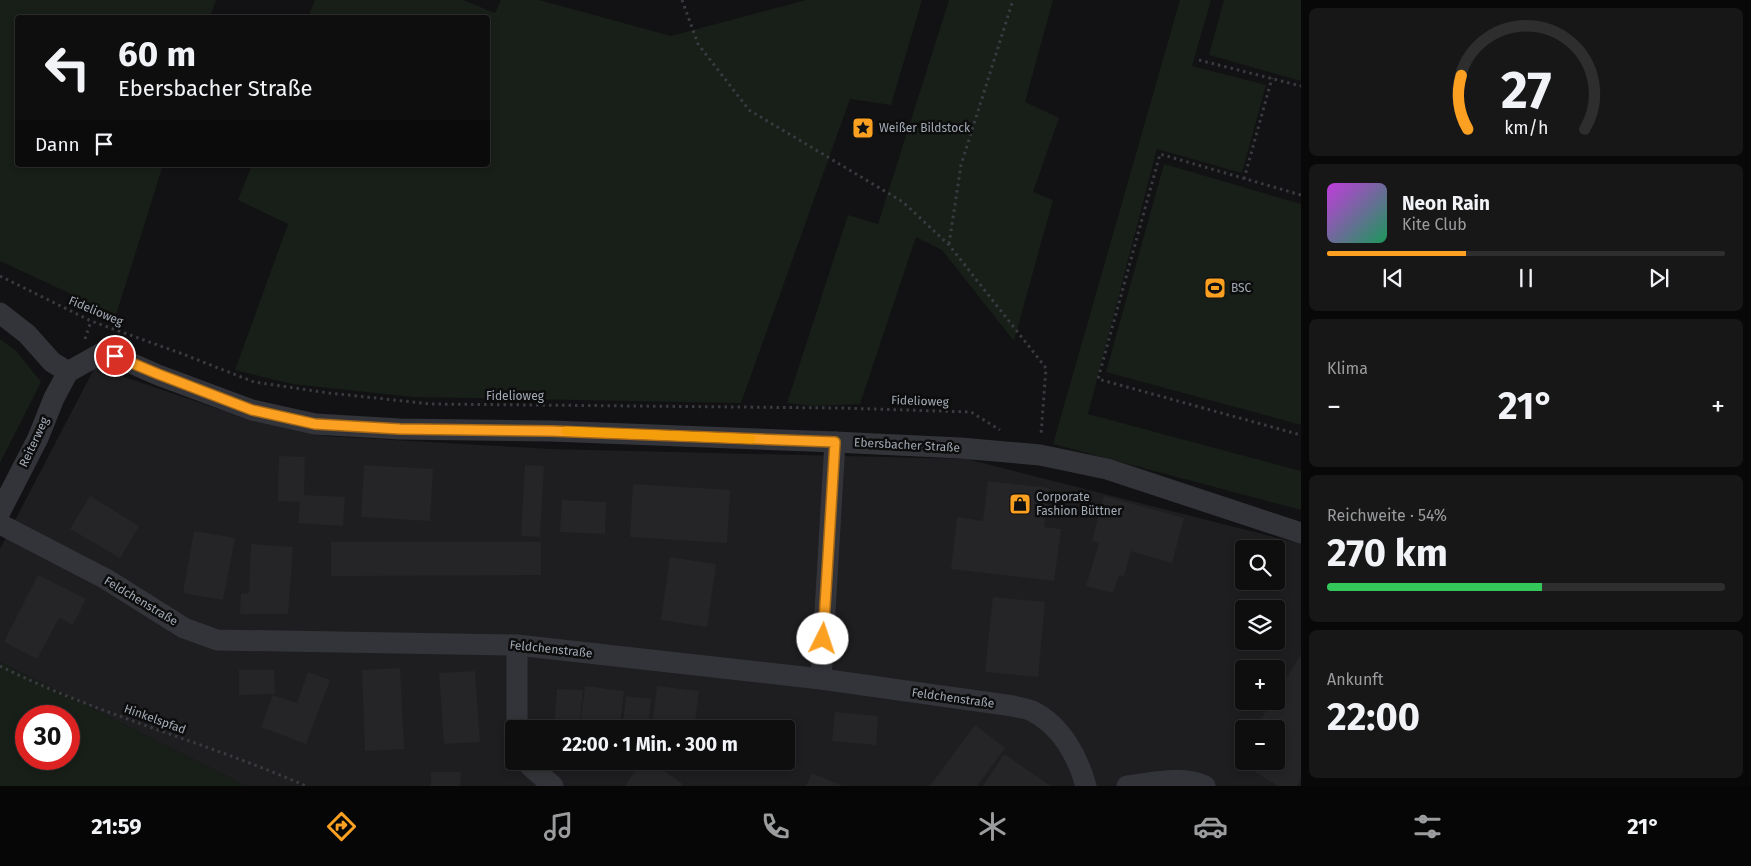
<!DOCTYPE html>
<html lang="de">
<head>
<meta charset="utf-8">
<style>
  body { margin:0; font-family:"Fira Sans",sans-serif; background:#171718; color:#f1f3f6; height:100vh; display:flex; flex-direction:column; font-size:19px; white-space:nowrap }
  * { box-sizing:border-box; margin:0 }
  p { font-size:16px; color:#9b9c9e }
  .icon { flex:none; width:28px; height:28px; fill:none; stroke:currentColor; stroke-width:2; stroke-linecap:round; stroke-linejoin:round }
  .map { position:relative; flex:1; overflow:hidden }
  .details { display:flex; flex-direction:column; gap:8px; padding:8px; background:#080808; width:450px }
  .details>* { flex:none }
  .banner { position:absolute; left:15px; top:15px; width:475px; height:152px; border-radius:5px; box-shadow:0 2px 8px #0003,0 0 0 1px #2e2e2f; background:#0e0e0f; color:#f1f3f6; overflow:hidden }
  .buttons { position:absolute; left:1235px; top:540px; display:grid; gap:10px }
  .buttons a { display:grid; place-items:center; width:50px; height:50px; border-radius:5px; background:#0e0e0f; box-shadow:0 2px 8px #0003,0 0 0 1px #2e2e2f; font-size:25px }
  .speed { position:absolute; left:15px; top:705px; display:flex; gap:10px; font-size:25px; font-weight:700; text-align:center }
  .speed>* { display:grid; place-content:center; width:65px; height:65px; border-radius:50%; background:#0e0e0f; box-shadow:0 2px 8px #0003,0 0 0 1px #2e2e2f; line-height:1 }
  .speed .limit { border:8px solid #d22; background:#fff; color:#111 }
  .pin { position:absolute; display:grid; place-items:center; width:42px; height:42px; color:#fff; margin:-21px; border:2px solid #fff; border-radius:50%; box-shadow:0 1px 5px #0007 }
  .me { position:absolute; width:55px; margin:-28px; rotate:4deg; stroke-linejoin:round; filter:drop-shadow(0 0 4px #0008) }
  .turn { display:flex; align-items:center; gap:18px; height:105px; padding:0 20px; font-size:22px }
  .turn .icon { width:65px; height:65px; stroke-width:2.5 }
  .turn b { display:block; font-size:35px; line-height:42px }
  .then { display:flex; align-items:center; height:48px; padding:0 20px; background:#0003; gap:10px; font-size:19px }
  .big { font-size:38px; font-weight:700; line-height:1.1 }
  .details .tile { flex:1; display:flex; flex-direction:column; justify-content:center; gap:8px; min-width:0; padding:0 18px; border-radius:8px; background:#171718 }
  .details .dial { align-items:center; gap:0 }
  .dial svg { height:130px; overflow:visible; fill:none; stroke:#2e2e2f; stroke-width:7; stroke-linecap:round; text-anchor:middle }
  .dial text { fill:#f1f3f6; stroke:none }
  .song { display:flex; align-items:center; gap:15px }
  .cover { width:60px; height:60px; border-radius:8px; background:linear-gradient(135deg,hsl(290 70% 55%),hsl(150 70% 35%)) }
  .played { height:5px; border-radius:2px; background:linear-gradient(90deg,#fca022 35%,#2e2e2f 35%) }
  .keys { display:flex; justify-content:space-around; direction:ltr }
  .heat { display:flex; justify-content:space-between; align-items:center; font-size:28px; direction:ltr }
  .charge { height:8px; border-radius:4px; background:linear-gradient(90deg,#34c759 54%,#2e2e2f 0) }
  .trip { position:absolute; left:505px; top:720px; width:290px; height:50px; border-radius:5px; background:#0e0e0f; box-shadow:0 2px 8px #0003,0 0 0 1px #2e2e2f; font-weight:700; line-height:50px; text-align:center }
  .menu { display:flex; height:80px; justify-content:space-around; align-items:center; background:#060606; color:#9b9c9e }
  .menu .icon { width:35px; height:35px }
  .menu .active { color:#fca022 }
  .menu b { font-size:22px; color:#f1f3f6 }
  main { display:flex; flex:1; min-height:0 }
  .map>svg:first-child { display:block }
</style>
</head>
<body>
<main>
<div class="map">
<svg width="1301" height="786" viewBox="0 0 1301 786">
  <rect width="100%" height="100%" fill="#121214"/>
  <path fill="#1e1e21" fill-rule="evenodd" d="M95 367 257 422 325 436 550 449 967 459 1301 544V786H246L0 662V549ZM1244 549H1276V581H1244ZM1244 609H1276V641H1244ZM1244 669H1276V701H1244ZM514 729H786V761H514ZM1244 729H1276V761H1244Z"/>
  <g fill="#181e18" fill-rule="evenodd">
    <path d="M0 0H216L210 17 18 18V165H163L116 315 0 261Z"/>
    <path d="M315 0H463L495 13 501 0H539L671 36 806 0H922L891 105 850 99 741 403 413 397 292 384 235 370 288 224 238 200 252 165H488V18L308 17Z"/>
    <path d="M949 0H1053L1025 102 1059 118 1033 192 1053 200 1014 341 942 250 916 237 860 404 814 406 787 403 848 215 878 224Z"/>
    <path d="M1180 0H1211L1192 66 1266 85 1242 173 1157 149 1088 414 1301 471V510L1053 444Z"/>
    <path d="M1224 0H1301V81L1209 55Z"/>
    <path d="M1164 164 1301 204V425L1106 372Z"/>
    <path d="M0 339 16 351 41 382 0 463Z"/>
    <path d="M0 662 242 784 246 786H0ZM26 716H69V759H26Z"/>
  </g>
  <g fill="#252528">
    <path d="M279 456 305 457 304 495 345 497 343 526 298 523 300 502 278 501Z"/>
    <path d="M364 465 433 469 430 521 361 517Z"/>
    <path d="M525 465 544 466 540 537 521 536Z"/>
    <path d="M988 481 1049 488 1044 527 1061 529 1054 581 951 569 957 517 983 521Z"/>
    <path d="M633 484 730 490 727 543 630 537Z"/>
    <path d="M90 496 139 526 120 558 70 529Z"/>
    <path d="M1104 496 1184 518 1172 563 1131 551 1124 576 1119 575 1113 593 1086 586 1099 543 1092 541Z"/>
    <path d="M562 500 606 502 605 534 560 532Z"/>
    <path d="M194 531 235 538 223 600 183 593Z"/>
    <path d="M331 542H541V575L331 576Z"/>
    <path d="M251 544 293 547 288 614H240L241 594 249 593Z"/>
    <path d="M670 557 716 564 707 627 661 620Z"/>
    <path d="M38 575 86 599 73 625 59 618 37 659 4 642Z"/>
    <path d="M993 597 1045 602 1038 677 985 672Z"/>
    <path d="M1301 654V779L1297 786H1278L1236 760 1244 748V761H1276V729H1255L1272 701H1276V695Z"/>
    <path d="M400 668 404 749 365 751 362 670Z"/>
    <path d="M239 670H274L275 694 239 695Z"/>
    <path d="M475 671 480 742 444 744 439 673Z"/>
    <path d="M308 672 330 680 306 744 261 727 273 695 297 703Z"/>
    <path d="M585 686 624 691 620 724 612 722 611 729H580Z"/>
    <path d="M657 686 699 691 694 729H674L652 726Z"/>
    <path d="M557 689 583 690 579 729H554Z"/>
    <path d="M626 696 651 699 648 728 623 725Z"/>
    <path d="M835 712 878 716 876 745 832 741Z"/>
    <path d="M975 725 1005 748 977 786H930Z"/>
    <path d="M1004 754 1051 786H983Z"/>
    <path d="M642 761H650L683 784 681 786H625Z"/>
    <path d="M431 772H461L460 786H431Z"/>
    <path d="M812 773 843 786H806Z"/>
  </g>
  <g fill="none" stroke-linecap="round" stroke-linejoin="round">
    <g stroke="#393b40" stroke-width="3" stroke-dasharray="2.5 4" stroke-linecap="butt">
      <path d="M682 0 698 44 749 110 903 202 949 245 1046 368 1041 435"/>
      <path d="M1199 60 1301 86"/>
      <path d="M1244 179 1272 78"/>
      <path d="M1301 195 1160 154 1098 379 1301 435"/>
      <path d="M949 244 961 165 1013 0"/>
      <path d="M0 276 91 321 180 353 254 382 329 393 431 404 840 408 971 412 1000 430"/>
      <path d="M85 339 91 321"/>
      <path d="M0 666C98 715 206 742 306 786"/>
    </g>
    <g stroke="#333439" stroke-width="21">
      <path d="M0 313 27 334 52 362 68 372"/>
      <path d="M0 512 38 438 54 398 68 372 100 354 115 356 158 375 252 410 315 424 400 429 551 431 835 442 960 448 1040 455 1107 469 1301 533"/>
      <path d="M0 524 106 579 184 628 217 640 517 645 821 679 1013 706C1019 708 1026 708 1032 711 1061 725 1078 757 1086 786"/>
      <path d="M821 679 835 442"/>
      <path d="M517 729V645"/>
      <path d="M527 761 530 766 553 786"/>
      <path d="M1127 786C1152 783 1182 775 1205 786"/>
    </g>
  </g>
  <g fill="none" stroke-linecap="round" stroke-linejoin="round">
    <g stroke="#a46816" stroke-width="12">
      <path id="route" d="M115 356 158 374 252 410 315 424 400 429 551 431 835 442 823 639"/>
    </g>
    <use href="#route" stroke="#fca022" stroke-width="9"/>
    <path stroke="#f59e0b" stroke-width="9" d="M566 431 751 439"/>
  </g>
  <defs>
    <g id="sight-square" transform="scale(1.125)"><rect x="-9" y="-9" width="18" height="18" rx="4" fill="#fca022" stroke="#0d0d0e"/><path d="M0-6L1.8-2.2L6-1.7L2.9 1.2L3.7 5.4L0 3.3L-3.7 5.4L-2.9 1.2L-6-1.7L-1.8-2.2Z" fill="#111"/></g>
    <g id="stadium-square" transform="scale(1.125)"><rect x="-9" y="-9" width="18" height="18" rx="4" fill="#fca022" stroke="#0d0d0e"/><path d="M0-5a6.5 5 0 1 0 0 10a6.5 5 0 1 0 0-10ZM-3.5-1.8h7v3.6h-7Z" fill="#111"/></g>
    <g id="shop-square" transform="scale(1.125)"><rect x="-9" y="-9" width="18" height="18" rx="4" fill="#fca022" stroke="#0d0d0e"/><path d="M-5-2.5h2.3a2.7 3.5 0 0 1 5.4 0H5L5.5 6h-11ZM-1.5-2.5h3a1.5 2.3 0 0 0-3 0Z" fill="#111"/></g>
  </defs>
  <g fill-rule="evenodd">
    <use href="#sight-square" x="863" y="128"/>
    <use href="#stadium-square" x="1215" y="288"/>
    <use href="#shop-square" x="1020" y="504"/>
  </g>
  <g text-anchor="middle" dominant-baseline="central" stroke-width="5" stroke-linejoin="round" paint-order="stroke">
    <g font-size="12" fill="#a2aab5" stroke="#0d0d0e" text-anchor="start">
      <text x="879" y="128">Weißer Bildstock</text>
      <text x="1231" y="288">BSC</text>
      <text x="1036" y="497">Corporate<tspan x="1036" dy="14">Fashion Büttner</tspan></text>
    </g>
    <g font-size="12" fill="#a2aab5" stroke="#0d0d0e">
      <text transform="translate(96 311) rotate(23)">Fidelioweg</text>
      <text x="515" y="396">Fidelioweg</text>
      <text transform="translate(920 401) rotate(2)">Fidelioweg</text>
      <text transform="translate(34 442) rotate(-65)">Reiterweg</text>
      <text transform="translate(907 445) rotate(3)">Ebersbacher Straße</text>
      <text transform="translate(141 601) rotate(31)">Feldchenstraße</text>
      <text transform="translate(551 649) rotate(6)">Feldchenstraße</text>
      <text transform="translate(953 698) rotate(8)">Feldchenstraße</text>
      <text transform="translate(155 719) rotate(20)">Hinkelspfad</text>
    </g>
  </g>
</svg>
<div class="buttons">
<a><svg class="icon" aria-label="search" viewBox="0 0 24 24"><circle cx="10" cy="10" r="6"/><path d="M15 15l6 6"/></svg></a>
<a><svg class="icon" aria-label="layers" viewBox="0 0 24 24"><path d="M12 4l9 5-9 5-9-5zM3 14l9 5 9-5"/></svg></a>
<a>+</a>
<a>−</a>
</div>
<div class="speed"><div class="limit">30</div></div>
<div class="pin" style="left:115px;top:356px;background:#d93025"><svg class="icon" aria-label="arrive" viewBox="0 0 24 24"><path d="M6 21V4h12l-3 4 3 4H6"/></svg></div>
<svg class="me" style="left:823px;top:639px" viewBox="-20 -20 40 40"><circle r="19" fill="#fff"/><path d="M0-13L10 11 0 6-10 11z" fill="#fca022"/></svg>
<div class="trip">22:00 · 1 Min. · 300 m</div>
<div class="banner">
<div class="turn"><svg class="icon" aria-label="left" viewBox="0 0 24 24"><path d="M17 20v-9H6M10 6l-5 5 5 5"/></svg><div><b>60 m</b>Ebersbacher Straße</div></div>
<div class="then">Dann<svg class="icon" aria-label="arrive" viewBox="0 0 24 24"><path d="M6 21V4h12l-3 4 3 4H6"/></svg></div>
</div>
</div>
<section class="details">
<div class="tile dial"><svg viewBox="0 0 100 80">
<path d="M14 69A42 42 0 1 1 86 69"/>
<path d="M14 69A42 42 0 0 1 10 36" stroke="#fca022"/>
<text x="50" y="56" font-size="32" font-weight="700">27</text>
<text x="50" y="72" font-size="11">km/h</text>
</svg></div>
<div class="tile">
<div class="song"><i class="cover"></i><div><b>Neon Rain</b><p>Kite Club</p></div></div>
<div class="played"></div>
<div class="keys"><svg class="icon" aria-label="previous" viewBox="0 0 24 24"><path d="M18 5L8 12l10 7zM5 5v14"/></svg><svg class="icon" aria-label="pause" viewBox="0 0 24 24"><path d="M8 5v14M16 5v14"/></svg><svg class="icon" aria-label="next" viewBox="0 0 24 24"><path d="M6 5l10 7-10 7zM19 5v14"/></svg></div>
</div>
<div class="tile"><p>Klima</p>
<div class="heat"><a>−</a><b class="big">21°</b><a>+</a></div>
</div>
<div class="tile"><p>Reichweite · 54%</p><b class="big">270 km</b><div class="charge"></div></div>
<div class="tile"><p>Ankunft</p><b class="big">22:00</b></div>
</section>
</main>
<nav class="menu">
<b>21:59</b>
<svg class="icon active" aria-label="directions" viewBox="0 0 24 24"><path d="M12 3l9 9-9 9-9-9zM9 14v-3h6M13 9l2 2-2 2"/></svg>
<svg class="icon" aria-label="music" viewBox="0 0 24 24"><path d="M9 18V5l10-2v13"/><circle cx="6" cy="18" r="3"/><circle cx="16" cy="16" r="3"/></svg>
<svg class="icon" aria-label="phone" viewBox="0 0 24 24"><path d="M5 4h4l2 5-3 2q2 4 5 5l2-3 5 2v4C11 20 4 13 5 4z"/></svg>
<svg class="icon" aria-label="climate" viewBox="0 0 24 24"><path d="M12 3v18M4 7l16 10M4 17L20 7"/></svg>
<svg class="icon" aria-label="car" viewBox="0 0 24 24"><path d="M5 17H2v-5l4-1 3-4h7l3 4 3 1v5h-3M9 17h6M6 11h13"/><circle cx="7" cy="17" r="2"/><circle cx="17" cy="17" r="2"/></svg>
<svg class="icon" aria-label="filters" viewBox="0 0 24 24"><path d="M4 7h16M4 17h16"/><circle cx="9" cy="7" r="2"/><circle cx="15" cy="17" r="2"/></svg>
<b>21°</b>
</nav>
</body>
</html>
